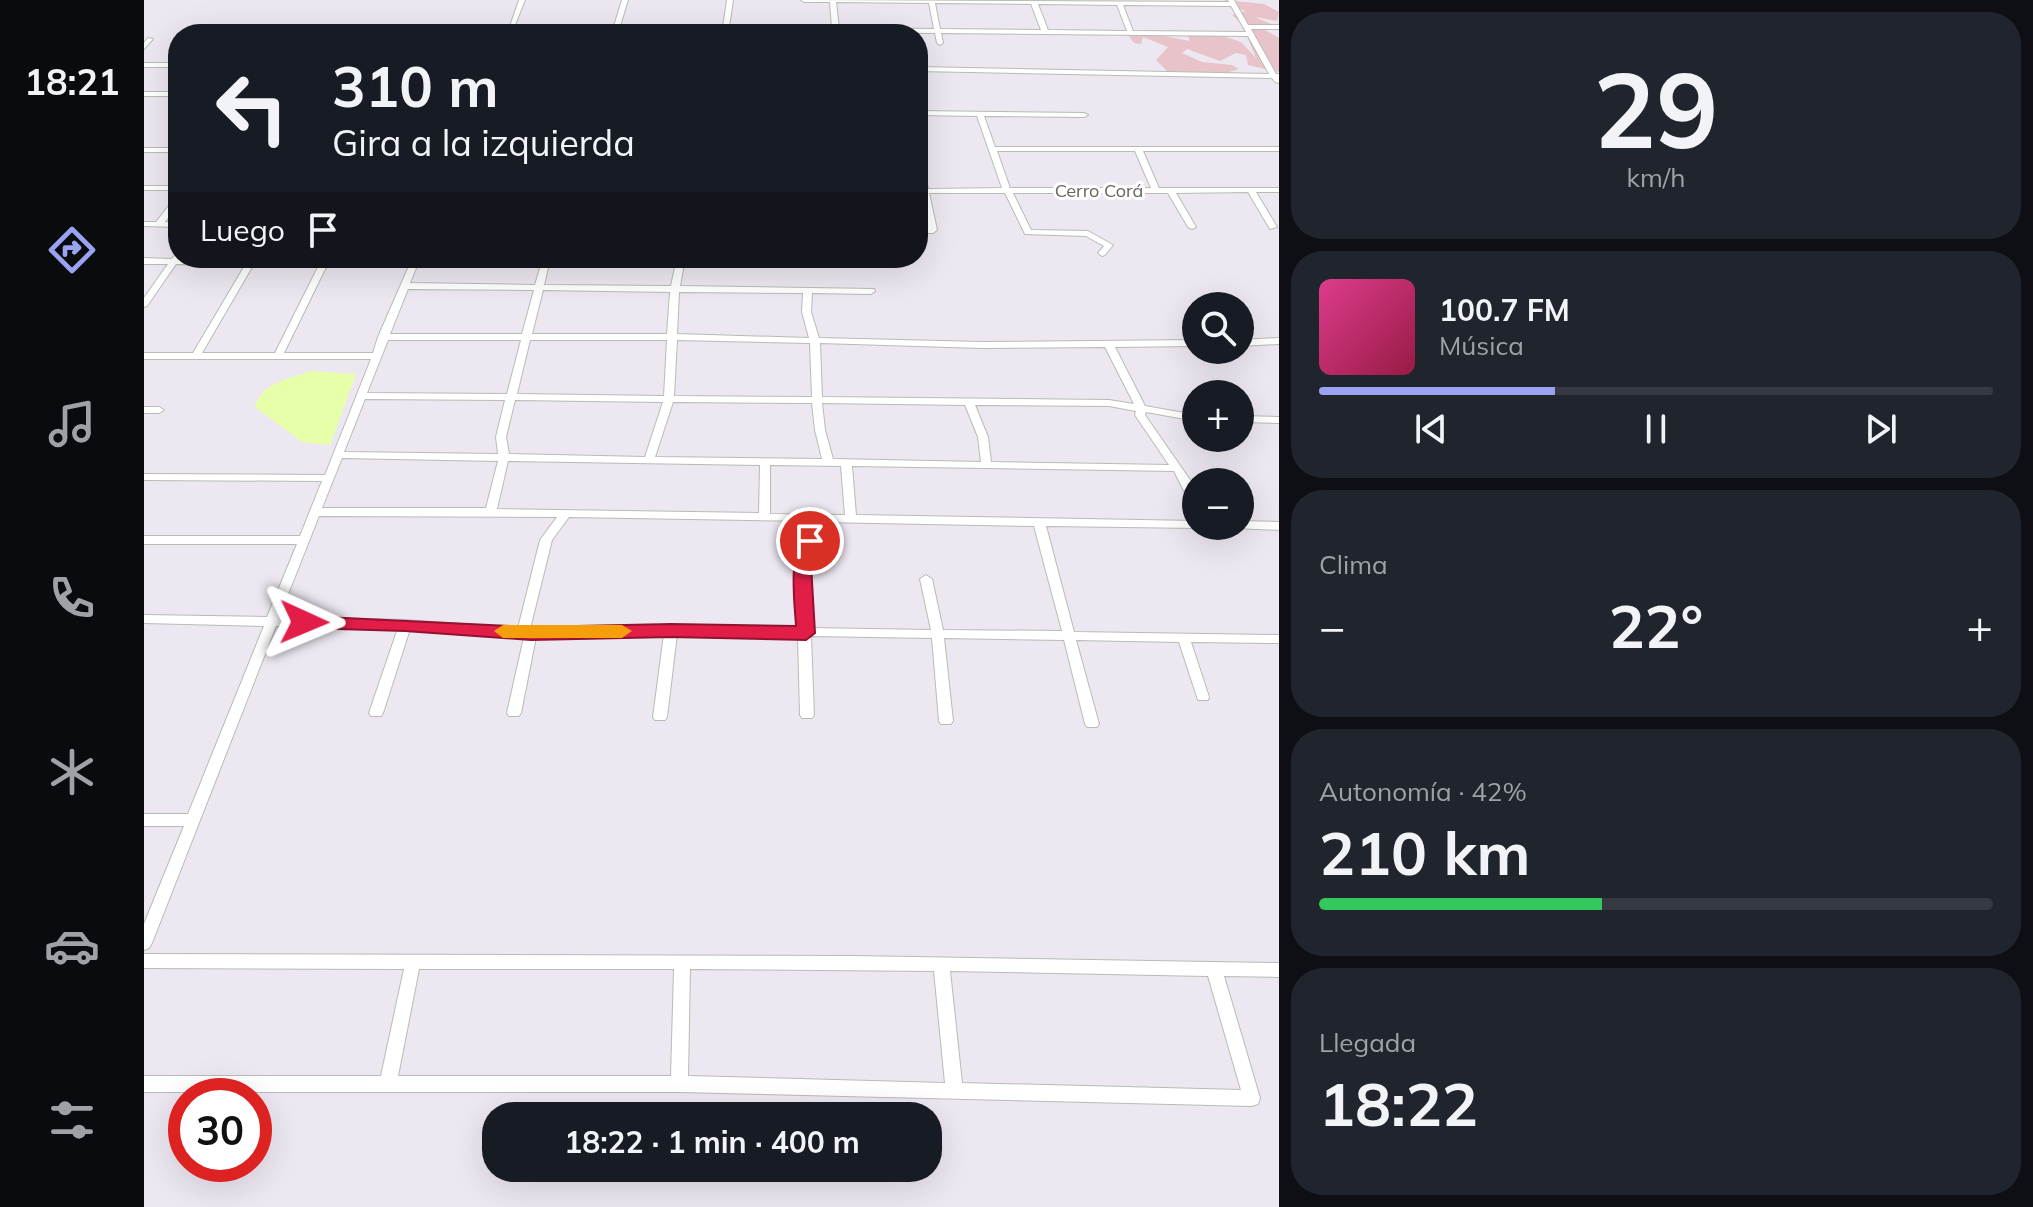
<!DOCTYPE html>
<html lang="es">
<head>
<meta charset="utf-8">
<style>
  body { margin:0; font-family:Mulish,sans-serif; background:#20242c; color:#f1f3f6; height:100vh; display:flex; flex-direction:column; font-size:30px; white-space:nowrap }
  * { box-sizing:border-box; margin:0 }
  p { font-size:26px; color:#9ea1a6 }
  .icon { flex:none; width:44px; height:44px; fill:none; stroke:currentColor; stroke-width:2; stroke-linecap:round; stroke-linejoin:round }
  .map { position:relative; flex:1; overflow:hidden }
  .sheet { display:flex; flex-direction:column; gap:12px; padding:12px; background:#0d0f14; width:754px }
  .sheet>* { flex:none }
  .hud { position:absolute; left:24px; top:24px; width:760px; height:244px; border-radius:32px; box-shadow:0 8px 32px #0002; background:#171b24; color:#f1f3f6; overflow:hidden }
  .buttons { position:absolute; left:1038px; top:292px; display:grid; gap:16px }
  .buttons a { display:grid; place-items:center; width:72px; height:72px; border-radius:50%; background:#171b24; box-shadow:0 8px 32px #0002; font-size:40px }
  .speed { position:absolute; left:24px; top:1078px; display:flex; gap:16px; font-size:40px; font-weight:700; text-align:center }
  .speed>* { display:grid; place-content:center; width:104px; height:104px; border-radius:50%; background:#171b24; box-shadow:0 8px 32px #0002; line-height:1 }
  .speed .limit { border:12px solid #d22; background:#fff; color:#111 }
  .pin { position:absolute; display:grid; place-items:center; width:68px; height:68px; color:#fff; margin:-34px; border:4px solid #fff; border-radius:50%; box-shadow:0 2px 8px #0007 }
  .me { position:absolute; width:88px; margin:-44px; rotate:91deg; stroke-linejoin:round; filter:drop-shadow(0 0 6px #0008) }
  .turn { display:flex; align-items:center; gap:28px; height:168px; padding:0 32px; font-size:36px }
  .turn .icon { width:104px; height:104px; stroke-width:2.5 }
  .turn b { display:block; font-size:56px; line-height:68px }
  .then { display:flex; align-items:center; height:76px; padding:0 32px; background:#0003; gap:16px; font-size:30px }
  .big { font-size:60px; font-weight:700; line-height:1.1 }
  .sheet .widget { flex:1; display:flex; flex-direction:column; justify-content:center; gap:12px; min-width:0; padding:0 28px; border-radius:32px; background:#20242c }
  .sheet .dial { align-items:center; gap:0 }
  .dial b { font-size:104px; line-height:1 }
  .song { display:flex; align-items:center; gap:24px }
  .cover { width:96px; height:96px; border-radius:12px; background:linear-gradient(135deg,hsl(330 70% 55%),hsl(340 70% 35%)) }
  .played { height:8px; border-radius:4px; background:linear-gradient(90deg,#9aa2f2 35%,#363941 35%) }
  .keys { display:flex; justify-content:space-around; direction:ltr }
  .heat { display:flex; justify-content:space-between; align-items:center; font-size:44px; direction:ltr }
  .charge { height:12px; border-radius:6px; background:linear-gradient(90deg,#34c759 42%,#363941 0) }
  .trip { position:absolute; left:338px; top:1102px; width:460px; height:80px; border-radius:32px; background:#171b24; box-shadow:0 8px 32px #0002; font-weight:700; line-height:80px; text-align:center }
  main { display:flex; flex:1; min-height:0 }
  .menu { display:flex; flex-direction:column; width:144px; justify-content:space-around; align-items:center; background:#090b0e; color:#9ea1a6 }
  .menu .icon { width:56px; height:56px }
  .menu .on { color:#9aa2f2 }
  .menu b { font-size:36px; color:#f1f3f6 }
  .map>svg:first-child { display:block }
</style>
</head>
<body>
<main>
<nav class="menu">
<b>18:21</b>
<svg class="icon on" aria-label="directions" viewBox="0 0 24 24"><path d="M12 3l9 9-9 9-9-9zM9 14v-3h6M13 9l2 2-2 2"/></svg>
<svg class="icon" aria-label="music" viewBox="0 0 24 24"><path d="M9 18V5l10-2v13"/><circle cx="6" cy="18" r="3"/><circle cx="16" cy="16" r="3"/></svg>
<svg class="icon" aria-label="phone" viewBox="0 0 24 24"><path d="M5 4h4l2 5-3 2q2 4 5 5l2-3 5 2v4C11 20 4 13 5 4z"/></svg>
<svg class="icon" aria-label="climate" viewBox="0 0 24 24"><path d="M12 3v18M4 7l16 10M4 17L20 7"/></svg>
<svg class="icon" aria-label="car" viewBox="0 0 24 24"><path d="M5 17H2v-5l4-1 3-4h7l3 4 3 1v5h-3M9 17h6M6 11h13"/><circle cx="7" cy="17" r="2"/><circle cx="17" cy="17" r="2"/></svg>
<svg class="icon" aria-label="filters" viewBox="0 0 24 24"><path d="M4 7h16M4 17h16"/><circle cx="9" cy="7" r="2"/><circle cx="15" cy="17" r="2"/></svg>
</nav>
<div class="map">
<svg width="1135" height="1207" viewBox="0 0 1135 1207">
  <rect width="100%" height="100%" fill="#ede7f1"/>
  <path fill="#e8c3c9" d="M1081 0 1120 4 1135 12 1133 21 1111 17 1127 24 1121 30 1135 38V72L1104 65 1102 55 1092 53 1076 61 1043 49 1038 53 1058 62 1088 65 1095 69 1082 73 1023 71 1012 60 1024 47 999 37 997 44 990 43 985 36 1009 34 1046 41 1044 36 1048 35H1076L1097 42 1112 58 1100 29 1103 28 1088 15 1102 11 1081 4Z"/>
  <path fill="#e7ffa9" d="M168 371 212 374 186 445 158 442 111 407C117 382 148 378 168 371Z"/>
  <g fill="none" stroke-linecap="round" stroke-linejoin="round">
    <g stroke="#b8bcb4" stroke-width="2">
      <g id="minor">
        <path d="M375 0H381L371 25 470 26 478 0H484L476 26 579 27 583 0H589L585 27 688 28 686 2H660L657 0 1085 2 1084 0H1090L1104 25H1135V29H1107L1132 74H1135V83L1131 82 1128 78 774 71V67L1125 74 1104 36 797 33 799 43 796 45 793 43 791 33 695 32V34H689V32L585 31 584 34H578V31L475 30 474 34H468L469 30 370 29 368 32H364ZM692 2 785 3 790 29 695 28ZM791 3 887 4 897 30 796 29ZM894 4 973 5 983 31 904 30ZM979 5 1087 6 1102 32 989 31Z"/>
        <path d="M4 38 9 39 0 49V43Z"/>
        <rect x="0" y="63" width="34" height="4"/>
        <rect x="0" y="92" width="34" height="4"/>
        <path d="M774 111 940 113 944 115 940 117 840 116 851 147H1135V151H999L1015 188H1135V192H1112L1133 227 1126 229 1104 192 1032 193 1052 227 1048 229 1044 227 1024 193H869L887 230 944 231 969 245 961 255 958 256 954 253 960 246 942 236 881 234 861 193H785L793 230 789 233H774V227H784L777 193H774V189H776L774 159 778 161 784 189 858 188 833 116 774 115ZM853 151H991L1007 188H866Z"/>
        <rect x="0" y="148" width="34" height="4"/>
        <rect x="0" y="186" width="34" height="4"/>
        <path d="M31 198H34V205L21 222 34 223V227L0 226V222H12Z"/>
        <path d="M32 255 36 259 267 260 268 258H276L266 283 391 285 396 268 400 265 404 268 400 285 527 286 533 258H541L536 286 730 289 731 291 727 294 668 293 667 312 675 338 838 342 1052 340V346L971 347 1001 406 1052 415V421L1002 412 1001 415 1046 480 1052 492V506L1046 503 1030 471 708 466 712 515 1052 521V526H1057L1056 528 902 526 930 632 1135 635V643L1047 642 1065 697 1064 700H1054L1053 697 1035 642 932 640 955 724 953 727H943L941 724 920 640 800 638 809 721 807 724H797L795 721 788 638 667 636 670 715 668 718H658L656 715 654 636 533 634 523 717 521 720H511L509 717 520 634 392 637 377 713 375 716H365L363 713 380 637 266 629 239 713 237 716H227L225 713 254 628 132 626 8 943 5 948 0 950V924L40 826H0V814H44L120 626 0 623V615L123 617 153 544H0V536H156L178 481 0 480V474L181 475 227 359H0V353H49L100 267 104 264 108 267 58 353H131L175 265 32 264 3 306 0 307V298L24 264H0V258L27 259ZM183 265 265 266 234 337 229 353H140ZM264 289 390 290 378 334H246ZM399 290 526 292 523 334H388ZM535 292 659 293 658 312 665 338 533 334ZM244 340H377L363 394 223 393ZM386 340H523L520 396 373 394ZM533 340 666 343 668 397 530 396ZM676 343 838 348 961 347 990 404 965 400 678 397ZM221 399 361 400 352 437 354 454 200 452ZM371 400 519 402 501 457 365 454 362 437ZM529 402 668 403 671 430 678 459 511 457ZM678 403 821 405 834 437 837 462 689 459 681 430ZM831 405 965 406 992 411 991 415 1025 465 847 462 844 437ZM198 458 354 461 342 508H178ZM364 461 616 465 615 513 353 509ZM626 465 697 466 701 515 626 514ZM175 516 413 517 396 540 374 628 261 620 135 617ZM425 517 666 521 652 564 654 628 527 626 386 629 408 540ZM677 522 890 526 918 631 799 630 788 579 782 575 776 579 787 630 666 628 664 564Z"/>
        <path d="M623 258H631L630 267H624Z"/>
        <path d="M1135 338V344L1096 346V340Z"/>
        <path d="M0 407H15L20 410 15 413H0Z"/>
        <path d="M1096 416 1135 417V423L1096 422Z"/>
        <path d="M1096 521 1135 522V530L1092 528 1091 526H1096Z"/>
        <path d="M0 954 709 956 1135 963V977L1080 976 1116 1098 1114 1104 1108 1106 535 1092H0V1076H237L260 969 0 968ZM275 969H530L527 1076H254ZM546 969 790 971 801 1083 544 1076ZM806 971 1064 976 1097 1090 818 1083Z"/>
      </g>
    </g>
    <use href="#minor" fill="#fff" fill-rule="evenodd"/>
  </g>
  <path fill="#e11d48" stroke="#92132f" stroke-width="2" d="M666 535 674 541 667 564 671 633 662 640 527 637 387 640 261 631 160 628 150 622 160 616 387 627 527 624 652 626C651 606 642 542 666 535Z"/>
  <path fill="#f59e0b" d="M359 625H478L488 631 478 638H359L350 631Z"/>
  <g text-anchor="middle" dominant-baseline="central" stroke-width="6" stroke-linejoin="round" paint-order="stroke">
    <g font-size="18" fill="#64685e" stroke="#fff">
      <text x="955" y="190">Cerro Corá</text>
    </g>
  </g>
</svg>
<div class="buttons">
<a><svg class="icon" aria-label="search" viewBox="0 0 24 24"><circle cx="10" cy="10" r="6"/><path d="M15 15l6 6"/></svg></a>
<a>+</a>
<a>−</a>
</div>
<div class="speed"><div class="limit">30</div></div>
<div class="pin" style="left:666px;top:541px;background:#d93025"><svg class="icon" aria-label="arrive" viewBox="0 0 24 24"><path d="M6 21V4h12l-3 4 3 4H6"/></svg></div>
<svg class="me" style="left:160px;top:622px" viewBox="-20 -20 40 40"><path d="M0-17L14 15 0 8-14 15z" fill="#e11d48" stroke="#fff" stroke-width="4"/></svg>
<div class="trip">18:22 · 1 min · 400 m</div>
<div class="hud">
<div class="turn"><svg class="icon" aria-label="left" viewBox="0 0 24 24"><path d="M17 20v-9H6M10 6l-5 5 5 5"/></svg><div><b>310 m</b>Gira a la izquierda</div></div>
<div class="then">Luego<svg class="icon" aria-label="arrive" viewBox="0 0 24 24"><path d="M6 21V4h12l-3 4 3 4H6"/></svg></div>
</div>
</div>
<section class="sheet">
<div class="widget dial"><b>29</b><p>km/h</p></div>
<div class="widget">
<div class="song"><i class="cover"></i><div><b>100.7 FM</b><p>Música</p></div></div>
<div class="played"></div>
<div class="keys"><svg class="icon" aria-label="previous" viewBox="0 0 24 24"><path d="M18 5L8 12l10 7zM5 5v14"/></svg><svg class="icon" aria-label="pause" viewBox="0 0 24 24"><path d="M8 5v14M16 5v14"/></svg><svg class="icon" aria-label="next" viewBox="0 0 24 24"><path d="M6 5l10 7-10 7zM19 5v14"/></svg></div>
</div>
<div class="widget"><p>Clima</p>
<div class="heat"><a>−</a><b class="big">22°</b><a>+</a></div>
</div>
<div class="widget"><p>Autonomía · 42%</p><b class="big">210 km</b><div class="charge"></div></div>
<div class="widget"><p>Llegada</p><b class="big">18:22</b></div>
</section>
</main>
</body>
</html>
